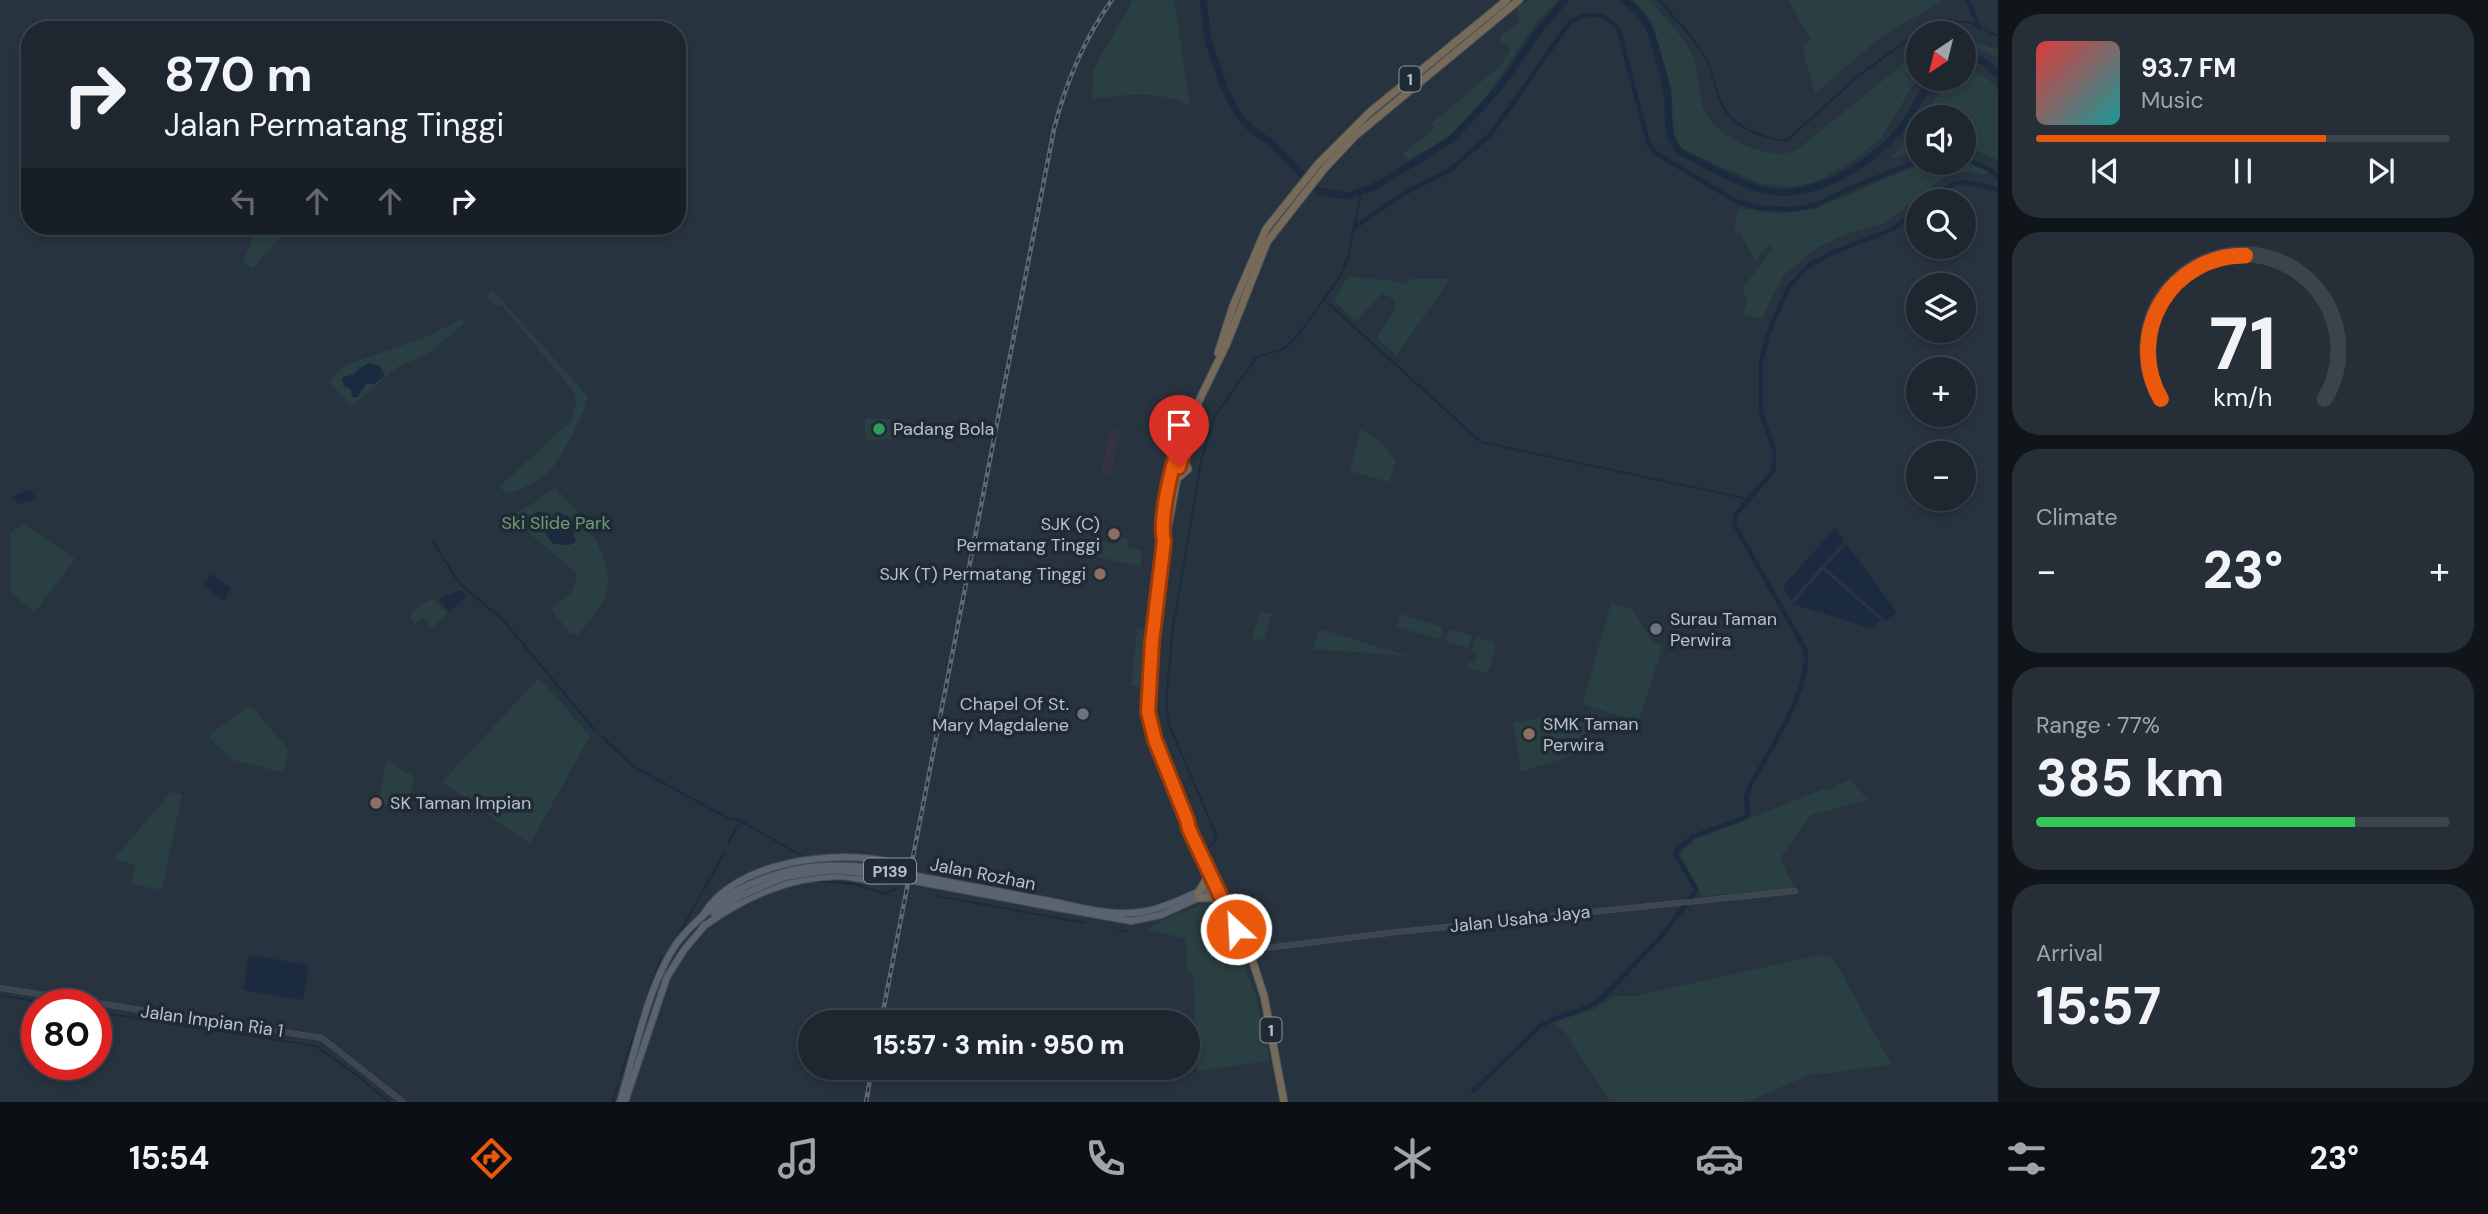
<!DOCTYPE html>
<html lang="en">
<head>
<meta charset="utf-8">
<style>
  body { margin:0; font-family:"DM Sans",sans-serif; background:#262e38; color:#f1f3f6; height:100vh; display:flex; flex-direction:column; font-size:26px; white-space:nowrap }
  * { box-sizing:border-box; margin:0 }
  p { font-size:23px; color:#a1a5ab }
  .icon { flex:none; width:38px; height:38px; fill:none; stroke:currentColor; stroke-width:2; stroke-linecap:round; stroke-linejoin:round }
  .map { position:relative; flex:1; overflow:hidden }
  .sheet { display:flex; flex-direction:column; gap:14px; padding:14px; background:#10151a; width:490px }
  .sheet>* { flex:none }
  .banner { position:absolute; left:21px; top:21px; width:665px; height:214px; border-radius:28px; box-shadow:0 4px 10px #0003,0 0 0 2px #3c434c; background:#1e2630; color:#f1f3f6; overflow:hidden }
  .needle { width:46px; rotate:215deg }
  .fabs { position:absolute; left:1906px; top:21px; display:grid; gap:14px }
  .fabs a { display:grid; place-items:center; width:70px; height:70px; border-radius:50%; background:#1e2630; box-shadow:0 4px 10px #0003,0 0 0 2px #3c434c; font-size:35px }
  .speed { position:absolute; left:21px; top:989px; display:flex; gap:14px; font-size:35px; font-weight:700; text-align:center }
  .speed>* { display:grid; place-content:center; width:91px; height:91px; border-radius:50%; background:#1e2630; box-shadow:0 4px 10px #0003,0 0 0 2px #3c434c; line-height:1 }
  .speed .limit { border:10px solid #d22; background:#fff; color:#111 }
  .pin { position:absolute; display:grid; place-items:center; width:60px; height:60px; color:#fff; margin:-72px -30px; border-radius:50% 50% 50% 0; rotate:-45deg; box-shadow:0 0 7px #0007 }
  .pin .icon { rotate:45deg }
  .me { position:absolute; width:77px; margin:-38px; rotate:335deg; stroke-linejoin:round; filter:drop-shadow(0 0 5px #0008) }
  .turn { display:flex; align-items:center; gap:24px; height:147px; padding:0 28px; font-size:32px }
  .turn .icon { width:91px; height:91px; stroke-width:2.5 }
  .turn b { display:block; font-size:49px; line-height:60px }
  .lanes { display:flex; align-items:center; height:66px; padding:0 28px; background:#0003; justify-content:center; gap:35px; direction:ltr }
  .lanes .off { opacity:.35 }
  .big { font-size:52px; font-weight:800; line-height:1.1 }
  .sheet .card { flex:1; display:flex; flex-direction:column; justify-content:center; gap:10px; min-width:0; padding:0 24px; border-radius:28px; background:#262e38 }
  .sheet .dial { align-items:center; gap:0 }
  .dial svg { height:182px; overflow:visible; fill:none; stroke:#3c434c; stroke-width:7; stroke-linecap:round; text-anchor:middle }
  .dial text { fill:#f1f3f6; stroke:none }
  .song { display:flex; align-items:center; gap:21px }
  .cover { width:84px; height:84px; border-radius:10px; background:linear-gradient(135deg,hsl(0 70% 55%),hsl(180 70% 35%)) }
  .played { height:7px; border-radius:4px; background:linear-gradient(90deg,#ea580c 70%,#3c434c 70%) }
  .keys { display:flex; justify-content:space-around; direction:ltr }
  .heat { display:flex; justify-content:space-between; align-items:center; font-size:38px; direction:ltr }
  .charge { height:10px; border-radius:5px; background:linear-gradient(90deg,#34c759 77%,#3c434c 0) }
  .trip { position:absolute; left:798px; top:1010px; width:402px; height:70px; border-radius:35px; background:#1e2630; box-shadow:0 4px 10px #0003,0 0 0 2px #3c434c; font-weight:800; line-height:70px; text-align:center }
  .menu { display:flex; height:112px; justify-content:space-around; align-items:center; background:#0c0f13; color:#a1a5ab }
  .menu .icon { width:49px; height:49px }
  .menu .active { color:#ea580c }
  .menu b { font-size:32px; color:#f1f3f6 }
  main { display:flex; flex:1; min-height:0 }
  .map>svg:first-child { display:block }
</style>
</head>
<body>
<main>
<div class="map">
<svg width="1998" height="1102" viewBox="0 0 1998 1102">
  <rect width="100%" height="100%" fill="#283340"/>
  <path fill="#353341" d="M1110 429 1120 431 1111 475 1101 473Z"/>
  <g fill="#2a3f41">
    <path d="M1133 0H1174L1190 105C1158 90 1126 95 1092 99L1093 70Z"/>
    <path d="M1529 0H1558C1518 36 1498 91 1459 128 1445 141 1425 150 1408 160L1403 154 1434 129 1431 124 1501 65 1511 49 1501 41 1500 36 1519 22 1518 8Z"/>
    <path d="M1634 0H1649C1664 16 1682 34 1692 55 1701 72 1697 95 1705 112 1717 138 1773 164 1798 149L1918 52V77L1882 137 1857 158 1816 182 1791 187 1759 183 1683 150 1674 135 1672 91 1652 22Z"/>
    <path d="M1788 0H1944L1882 36 1815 93 1802 46 1811 40Z"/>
    <path d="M1964 37 1998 50V58L1978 48 1964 50Z"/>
    <path d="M1967 70C1982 73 1990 79 1998 91V160L1964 146V117H1923C1936 101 1942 79 1964 79V73Z"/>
    <path d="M1918 124V149L1890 159Z"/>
    <path d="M1964 161 1988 171 1986 175 1965 171 1945 176 1885 223 1846 234 1817 248 1784 275 1770 301 1762 319 1743 314 1747 302 1743 288 1773 248 1769 245 1755 261 1741 234 1733 233 1739 208 1780 214 1815 209 1923 163Z"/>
    <path d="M257 226H291L253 268 243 263Z"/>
    <path d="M1348 277 1396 281 1405 284 1410 279H1450L1396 356 1377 338 1396 307 1393 299 1382 293 1355 322 1334 300Z"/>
    <path d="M493 290 588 397C585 413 559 463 547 474 536 482 520 490 508 494L499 487 571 421 576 403 572 389 502 306 494 305 486 295Z"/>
    <path d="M461 319 464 323 428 354 399 366 351 407 329 381 346 365 426 337Z"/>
    <path d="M865 419H893L892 439 865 440Z"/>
    <path d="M1361 429 1381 442 1396 461 1389 482 1350 471Z"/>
    <path d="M555 488C571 503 584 518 595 539 618 581 609 602 577 635L570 634 553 611V607C569 595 576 593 576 572L525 530 515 512 529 506Z"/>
    <path d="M25 524 75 559 35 612 11 593 10 532Z"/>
    <path d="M1087 537 1117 545 1121 538 1129 539 1128 547 1142 550 1141 567 1084 554Z"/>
    <path d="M433 599 447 613 432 628 422 617 415 624 410 618C414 607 423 603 433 599Z"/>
    <path d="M1611 603 1633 610 1652 641 1663 645 1638 722 1585 705 1583 702Z"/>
    <path d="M1260 611 1272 614 1264 640 1252 638Z"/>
    <path d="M1401 614 1443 627 1440 640 1397 627Z"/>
    <path d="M1137 628 1144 630 1140 687 1131 686Z"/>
    <path d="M1320 629 1408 656 1313 649Z"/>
    <path d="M1449 629 1472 636 1468 648 1445 641Z"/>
    <path d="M1476 637 1493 642 1496 648 1489 670 1484 673 1467 667 1468 662 1474 663 1477 654 1471 652Z"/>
    <path d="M539 678 590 736 530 844 442 782Z"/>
    <path d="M247 707 253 708 287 748 288 754 284 770 280 772 233 760 210 738V734Z"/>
    <path d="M1542 713 1563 721 1566 713 1584 719 1587 733 1580 735 1583 752 1521 772 1513 723 1539 718Z"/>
    <path d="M389 760 404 772 412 774 414 780 407 809 379 803 384 768Z"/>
    <path d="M1848 780H1851L1868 800 1811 815 1780 858 1795 889 1702 896 1680 854 1694 840 1824 789 1827 791Z"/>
    <path d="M171 792 182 794 162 890 131 884 136 865 114 859Z"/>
    <path d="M1209 902 1220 908 1255 993 1270 1061 1197 1071 1193 973H1188L1185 938 1146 930 1165 919Z"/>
    <path d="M1819 955 1830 956 1839 968 1891 1064 1832 1073 1811 1074 1747 1102H1610L1566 1033 1552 1023 1595 1009 1614 996H1635Z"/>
  </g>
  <g fill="#1b2a3e">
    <path d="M370 363 380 366 385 376 374 384H366L357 397H352L351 389 344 386 342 379C347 374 350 377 355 373 361 368 362 365 370 363Z"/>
    <path d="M30 489 36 499 19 504 11 497Z"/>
    <path d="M539 511 541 513V521L554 522 560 515 568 516 576 542 569 545 553 544 543 529 528 525 529 517Z"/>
    <path d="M1835 528 1844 540 1791 601 1783 586Z"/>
    <path d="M1847 544 1897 613 1885 620 1825 567Z"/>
    <path d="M1823 570 1881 621 1870 628 1793 604Z"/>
    <path d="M212 574 231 588 224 601 203 585Z"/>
    <path d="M461 590 467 596 450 612 439 599Z"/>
    <path d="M249 955 309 965 303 1000 243 990Z"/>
  </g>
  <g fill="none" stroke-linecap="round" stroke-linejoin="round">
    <g stroke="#1b2a3e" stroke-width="2">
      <path d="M1659 0C1675 19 1694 37 1706 59 1714 73 1715 91 1722 105 1734 129 1762 137 1786 141L1862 73 1923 29 1945 20 1971 23 1998 36"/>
      <path d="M1330 305 1481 442 1748 499"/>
      <path d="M433 542 460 584 503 620 594 729"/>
      <path d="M602 737 634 767 728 818 741 821 802 856"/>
      <path d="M728 843 740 823"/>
      <path d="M1207 848 1214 844 1216 834 1169 724 1166 705 1172 633 1201 461 1215 416 1256 358 1285 348 1299 334 1339 278 1349 255 1361 191"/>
      <path d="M817 881 855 884 884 894 895 889"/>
      <path d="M937 896 1085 923"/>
      <path d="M682 929 724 853"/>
      <path d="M1119 930 1126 931"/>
      <path d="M0 995 52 1004"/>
      <path d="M96 1012 316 1046 358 1076 389 1102"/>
      <path d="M620 1076 662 956"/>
      <path d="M612 1102 618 1084"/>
    </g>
    <g stroke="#1b2a3e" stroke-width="4.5">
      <path d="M1968 0 1979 28"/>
      <path d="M1964 158 1990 170 1998 177"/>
      <path d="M1928 201C1960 175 1960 181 1998 190"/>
      <path d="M1355 227 1405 193 1450 170 1491 134 1570 22C1590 11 1605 12 1619 30L1648 143 1656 153 1736 201 1760 208 1794 209 1816 205 1851 188 1918 161"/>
      <path d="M1473 1091 1539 1027C1558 1014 1581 1013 1600 1000L1659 939 1693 895 1696 889 1676 855 1677 850 1694 836 1744 818 1748 814 1746 797 1750 786C1768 753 1813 686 1805 649L1734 524 1736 514 1774 470V450L1761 413V362L1768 334 1788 288 1808 266 1832 253 1893 229 1918 210"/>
    </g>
    <g stroke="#1b2a3e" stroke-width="7">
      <path d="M1203 0 1208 41 1225 89 1237 113 1250 128 1270 142 1319 191 1347 196 1374 187 1452 139 1500 87 1537 33 1565 0"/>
      <path d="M1624 0C1633 7 1641 13 1647 24 1654 38 1666 83 1668 99 1669 118 1666 136 1679 151 1706 165 1734 182 1763 190 1809 202 1867 167 1897 133 1911 116 1920 96 1933 79"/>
      <path d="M1964 60H1981L1998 74"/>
    </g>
    <g stroke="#464e59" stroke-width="6">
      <g id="minor">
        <path d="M1250 950 1397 932 1795 891"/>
        <path d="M0 988 322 1038 403 1102"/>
      </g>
    </g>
    <g stroke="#464e59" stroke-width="8">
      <g id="major">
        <path d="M1049 901C1080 907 1115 918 1147 911 1172 906 1195 892 1219 883"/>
        <path d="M1047 906 1131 921 1161 915 1220 888"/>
        <path d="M714 914 738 897"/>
        <path d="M703 915C735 861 835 849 891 862L895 870 892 878C878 886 854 876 839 876 787 877 745 897 704 926"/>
        <path d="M620 1102C635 1053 648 984 677 943 693 922 713 907 734 892"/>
        <path d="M625 1102 667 977 684 950 705 925"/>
      </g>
    </g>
    <g stroke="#46505a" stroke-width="9">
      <g id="highway">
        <path d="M1218 353 1233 306 1266 229 1318 164 1370 112 1507 0"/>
        <path d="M1177 479 1188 469 1182 457"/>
        <path d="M1168 527 1179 467 1192 419"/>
        <path d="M1165 539 1151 641 1148 712 1155 740 1187 820 1189 829 1246 951 1252 959"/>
        <path d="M1164 541 1163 534 1169 485 1182 436 1227 343 1267 242 1324 169 1355 136 1519 0"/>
        <path d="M1207 858 1252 950V959L1264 996 1284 1102"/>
        <path d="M1198 893 1207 878V872"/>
        <path d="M1199 898H1214L1222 904"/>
      </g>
    </g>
    <use href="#minor" stroke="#3c4550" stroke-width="4.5"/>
    <use href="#major" stroke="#5a6470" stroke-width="6"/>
    <use href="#highway" stroke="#766a59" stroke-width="7"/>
    <g stroke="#5e6977" stroke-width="4.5">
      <g id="rail">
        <path d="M881 1022 1054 129C1066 82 1084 39 1112 0"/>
        <path d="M866 1102 872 1068"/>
      </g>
    </g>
    <use href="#rail" stroke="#202a35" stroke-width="2" stroke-dasharray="5" stroke-linecap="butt"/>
    <g stroke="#464e59" stroke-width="8" stroke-linecap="butt">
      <g id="major-bridge">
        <path d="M734 892C783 867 820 862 874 868L1049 901"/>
        <path d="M738 897 784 877 831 870 877 874 1047 906"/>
      </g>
    </g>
    <use href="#major-bridge" stroke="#5a6470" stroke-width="6"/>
  </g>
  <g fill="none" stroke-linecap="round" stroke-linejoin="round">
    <g stroke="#983908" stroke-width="18">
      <path id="route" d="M1179 467 1192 417C1177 437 1158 517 1164 541L1152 642 1148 712 1155 740 1187 820 1189 829 1236 929"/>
    </g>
    <use href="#route" stroke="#ea580c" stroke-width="12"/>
  </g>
  <circle fill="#2e9e5b" stroke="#202a35" stroke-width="2.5" cx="879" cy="429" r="7"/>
  <g fill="#8d6e63" stroke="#202a35" stroke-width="2.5">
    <circle cx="1114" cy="534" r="7"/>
    <circle cx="1100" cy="574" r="7"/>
    <circle cx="1529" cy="734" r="7"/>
    <circle cx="376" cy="803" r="7"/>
  </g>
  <g fill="#6b7280" stroke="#202a35" stroke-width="2.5">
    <circle cx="1656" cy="629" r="7"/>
    <circle cx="1083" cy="714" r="7"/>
  </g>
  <g text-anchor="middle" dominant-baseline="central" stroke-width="7" stroke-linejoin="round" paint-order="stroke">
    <g fill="#202a35" stroke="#8b939d" stroke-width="2">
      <rect x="1399.5" y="66.5" width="21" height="25" rx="5"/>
      <rect x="864" y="858.5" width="52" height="25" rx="5"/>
      <rect x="1260.5" y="1017.5" width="21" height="25" rx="5"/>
    </g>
    <g font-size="16" font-weight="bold" fill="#b9c0ca">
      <text x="1410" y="79">1</text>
      <text x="890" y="871">P139</text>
      <text x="1271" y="1030">1</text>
    </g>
    <g font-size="18" fill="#b9c0ca" stroke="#202a35" text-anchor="start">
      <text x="893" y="429">Padang Bola</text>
      <text x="1100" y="524" text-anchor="end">SJK (C)<tspan x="1100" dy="21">Permatang Tinggi</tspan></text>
      <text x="1086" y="574" text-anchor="end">SJK (T) Permatang Tinggi</text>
      <text x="1670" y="619">Surau Taman<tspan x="1670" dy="21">Perwira</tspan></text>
      <text x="1069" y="704" text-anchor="end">Chapel Of St.<tspan x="1069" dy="21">Mary Magdalene</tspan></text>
      <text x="1543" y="724">SMK Taman<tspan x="1543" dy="21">Perwira</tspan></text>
      <text x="390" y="803">SK Taman Impian</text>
    </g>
    <g font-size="18" fill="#719a79" stroke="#202a35">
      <text x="556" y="523">Ski Slide Park</text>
    </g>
    <g font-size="18" fill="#b9c0ca" stroke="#202a35">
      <text transform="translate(983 874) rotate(11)">Jalan Rozhan</text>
      <text transform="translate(1520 919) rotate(-6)">Jalan Usaha Jaya</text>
      <text transform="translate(212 1021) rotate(8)">Jalan Impian Ria 1</text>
    </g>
  </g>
</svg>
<div class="fabs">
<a><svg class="needle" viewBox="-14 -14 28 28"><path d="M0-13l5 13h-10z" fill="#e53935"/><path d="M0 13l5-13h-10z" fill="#a1a5ab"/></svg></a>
<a><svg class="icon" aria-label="sound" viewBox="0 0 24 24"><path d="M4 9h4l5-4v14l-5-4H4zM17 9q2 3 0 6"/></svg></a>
<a><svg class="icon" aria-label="search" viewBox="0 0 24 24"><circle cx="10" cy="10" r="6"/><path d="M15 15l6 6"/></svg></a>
<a><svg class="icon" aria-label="layers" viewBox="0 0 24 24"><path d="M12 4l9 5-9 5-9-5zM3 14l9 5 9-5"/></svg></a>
<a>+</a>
<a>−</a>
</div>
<div class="speed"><div class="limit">80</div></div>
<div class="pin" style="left:1179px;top:467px;background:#d93025"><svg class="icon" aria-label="arrive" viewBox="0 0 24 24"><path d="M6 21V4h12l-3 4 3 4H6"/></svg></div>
<svg class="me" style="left:1236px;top:929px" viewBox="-20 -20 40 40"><circle r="17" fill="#ea580c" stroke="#fff" stroke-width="3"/><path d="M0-11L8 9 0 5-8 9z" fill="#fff"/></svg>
<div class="trip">15:57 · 3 min · 950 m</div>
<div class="banner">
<div class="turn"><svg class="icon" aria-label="right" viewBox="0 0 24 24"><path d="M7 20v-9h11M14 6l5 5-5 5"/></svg><div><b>870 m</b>Jalan Permatang Tinggi</div></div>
<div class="lanes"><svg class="icon off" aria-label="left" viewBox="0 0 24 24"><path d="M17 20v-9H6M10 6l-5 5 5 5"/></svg><svg class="icon off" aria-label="ahead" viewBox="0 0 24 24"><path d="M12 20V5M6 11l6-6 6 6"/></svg><svg class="icon off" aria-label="ahead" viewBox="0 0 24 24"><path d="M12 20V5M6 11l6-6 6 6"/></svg><svg class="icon" aria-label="right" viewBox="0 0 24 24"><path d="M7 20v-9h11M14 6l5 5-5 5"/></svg></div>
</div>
</div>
<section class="sheet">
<div class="card">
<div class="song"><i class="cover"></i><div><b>93.7 FM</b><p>Music</p></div></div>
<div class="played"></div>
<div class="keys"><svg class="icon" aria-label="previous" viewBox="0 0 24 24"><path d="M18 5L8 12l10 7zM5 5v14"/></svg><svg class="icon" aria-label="pause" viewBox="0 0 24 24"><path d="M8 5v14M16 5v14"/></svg><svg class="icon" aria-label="next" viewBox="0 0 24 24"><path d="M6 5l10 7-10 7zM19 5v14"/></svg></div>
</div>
<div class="card dial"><svg viewBox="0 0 100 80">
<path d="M14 69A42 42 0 1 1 86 69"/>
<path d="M14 69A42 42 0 0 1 51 6" stroke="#ea580c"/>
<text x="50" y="56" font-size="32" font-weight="700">71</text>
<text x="50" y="72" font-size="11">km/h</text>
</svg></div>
<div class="card"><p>Climate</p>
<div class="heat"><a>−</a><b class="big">23°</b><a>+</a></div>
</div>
<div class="card"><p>Range · 77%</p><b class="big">385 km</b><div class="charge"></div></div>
<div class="card"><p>Arrival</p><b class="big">15:57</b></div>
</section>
</main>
<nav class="menu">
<b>15:54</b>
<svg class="icon active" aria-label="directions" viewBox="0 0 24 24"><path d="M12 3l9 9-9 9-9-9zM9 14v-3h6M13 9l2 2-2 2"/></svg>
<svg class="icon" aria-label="music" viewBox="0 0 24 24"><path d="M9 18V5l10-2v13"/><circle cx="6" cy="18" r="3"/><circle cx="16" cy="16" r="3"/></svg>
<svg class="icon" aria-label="phone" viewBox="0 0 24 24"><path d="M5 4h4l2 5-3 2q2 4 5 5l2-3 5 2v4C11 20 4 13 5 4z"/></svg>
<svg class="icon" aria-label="climate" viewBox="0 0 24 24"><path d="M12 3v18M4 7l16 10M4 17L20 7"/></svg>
<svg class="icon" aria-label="car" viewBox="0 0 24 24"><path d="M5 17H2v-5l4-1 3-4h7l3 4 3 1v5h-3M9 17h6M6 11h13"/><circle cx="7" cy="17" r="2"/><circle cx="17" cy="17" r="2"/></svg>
<svg class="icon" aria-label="filters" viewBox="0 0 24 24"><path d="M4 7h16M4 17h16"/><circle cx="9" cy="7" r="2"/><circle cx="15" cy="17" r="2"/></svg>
<b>23°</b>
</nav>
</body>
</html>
